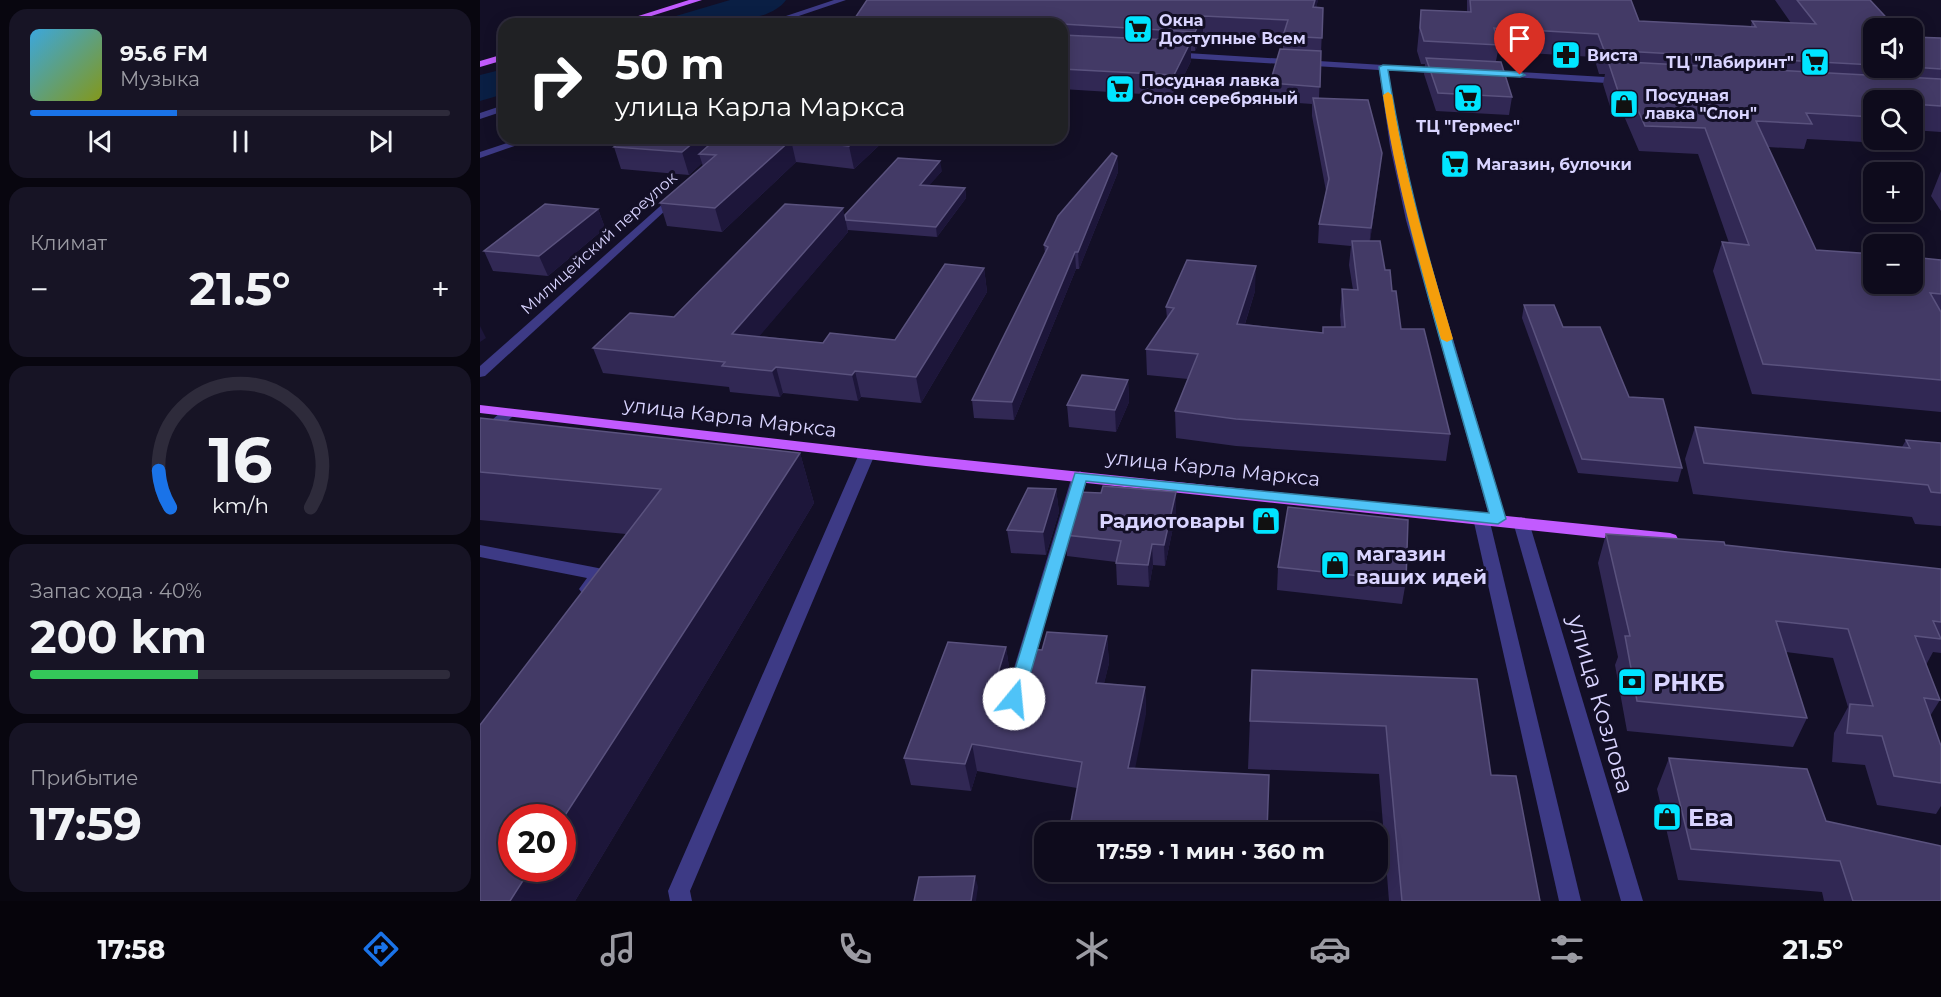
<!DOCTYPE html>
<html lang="ru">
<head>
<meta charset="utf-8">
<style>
  body { margin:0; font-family:Montserrat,sans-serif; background:#171425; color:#f1f3f6; height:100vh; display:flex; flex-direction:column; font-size:22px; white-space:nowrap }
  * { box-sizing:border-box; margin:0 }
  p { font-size:20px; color:#9b9ba3 }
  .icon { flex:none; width:33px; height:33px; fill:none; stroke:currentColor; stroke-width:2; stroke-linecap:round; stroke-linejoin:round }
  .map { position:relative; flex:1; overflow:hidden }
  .drawer { display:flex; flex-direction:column; gap:9px; padding:9px; background:#08060f; width:480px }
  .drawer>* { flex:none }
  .hud { position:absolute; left:18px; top:18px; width:570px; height:126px; border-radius:18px; box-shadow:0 3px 15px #0003,0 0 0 2px #2e2b3b; background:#202124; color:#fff; overflow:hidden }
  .controls { position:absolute; left:1383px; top:18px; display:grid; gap:12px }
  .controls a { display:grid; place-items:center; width:60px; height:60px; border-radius:12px; background:#0e0b1c; box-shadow:0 3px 15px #0003,0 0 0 2px #2e2b3b; font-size:30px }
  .speed { position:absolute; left:18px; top:804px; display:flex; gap:12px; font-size:30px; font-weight:700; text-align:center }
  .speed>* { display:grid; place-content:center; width:78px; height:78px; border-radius:50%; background:#0e0b1c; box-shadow:0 3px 15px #0003,0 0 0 2px #2e2b3b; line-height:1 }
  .speed .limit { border:9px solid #d22; background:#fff; color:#111 }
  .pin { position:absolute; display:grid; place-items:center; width:51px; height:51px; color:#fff; margin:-62px -26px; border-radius:50% 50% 50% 0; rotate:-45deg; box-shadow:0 0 6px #0007 }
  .pin .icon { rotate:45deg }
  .me { position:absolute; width:66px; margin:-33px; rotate:17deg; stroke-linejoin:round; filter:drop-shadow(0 0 4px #0008) }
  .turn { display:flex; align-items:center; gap:21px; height:126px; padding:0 18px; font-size:27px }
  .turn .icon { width:78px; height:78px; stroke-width:2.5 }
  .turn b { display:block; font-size:42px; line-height:51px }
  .big { font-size:45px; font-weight:700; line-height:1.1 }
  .drawer .tile { flex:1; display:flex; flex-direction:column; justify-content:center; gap:9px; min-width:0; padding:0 21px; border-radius:18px; background:#171425 }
  .drawer .dial { align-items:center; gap:0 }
  .dial svg { height:156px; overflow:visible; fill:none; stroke:#2e2b3b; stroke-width:7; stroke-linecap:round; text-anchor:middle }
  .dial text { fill:#f1f3f6; stroke:none }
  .song { display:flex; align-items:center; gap:18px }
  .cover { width:72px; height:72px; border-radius:9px; background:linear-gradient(135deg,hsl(200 70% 55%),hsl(70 70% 35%)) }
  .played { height:6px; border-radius:3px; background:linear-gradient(90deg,#1a73e8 35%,#2e2b3b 35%) }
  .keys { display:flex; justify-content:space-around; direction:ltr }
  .heat { display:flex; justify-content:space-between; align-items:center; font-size:33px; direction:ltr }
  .charge { height:9px; border-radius:4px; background:linear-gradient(90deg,#34c759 40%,#2e2b3b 0) }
  .trip { position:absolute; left:554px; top:822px; width:354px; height:60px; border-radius:18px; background:#0e0b1c; box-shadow:0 3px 15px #0003,0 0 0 2px #2e2b3b; font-weight:700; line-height:60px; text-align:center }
  .dock { display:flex; height:96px; justify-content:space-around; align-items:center; background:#06040b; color:#9b9ba3 }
  .dock .icon { width:42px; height:42px }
  .dock .active { color:#1a73e8 }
  .dock b { font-size:27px; color:#f1f3f6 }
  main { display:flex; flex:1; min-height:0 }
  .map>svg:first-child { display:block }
</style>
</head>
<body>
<main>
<section class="drawer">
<div class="tile">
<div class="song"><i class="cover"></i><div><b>95.6 FM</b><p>Музыка</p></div></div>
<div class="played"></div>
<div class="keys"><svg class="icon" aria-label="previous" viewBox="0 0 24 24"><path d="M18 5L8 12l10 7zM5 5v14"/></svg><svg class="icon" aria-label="pause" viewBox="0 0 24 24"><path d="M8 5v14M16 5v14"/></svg><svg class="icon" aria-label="next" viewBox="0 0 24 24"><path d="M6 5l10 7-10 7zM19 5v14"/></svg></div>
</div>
<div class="tile"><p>Климат</p>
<div class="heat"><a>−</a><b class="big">21.5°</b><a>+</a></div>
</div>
<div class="tile dial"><svg viewBox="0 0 100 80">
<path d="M14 69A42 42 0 1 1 86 69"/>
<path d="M14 69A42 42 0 0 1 8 50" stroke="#1a73e8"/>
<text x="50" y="56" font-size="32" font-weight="700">16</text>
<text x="50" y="72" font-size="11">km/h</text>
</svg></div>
<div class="tile"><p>Запас хода · 40%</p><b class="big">200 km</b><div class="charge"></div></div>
<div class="tile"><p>Прибытие</p><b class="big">17:59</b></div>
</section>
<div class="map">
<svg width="1461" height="901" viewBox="0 0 1461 901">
  <rect width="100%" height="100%" fill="#130f26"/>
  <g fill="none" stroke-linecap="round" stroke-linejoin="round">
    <g fill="#0a1f44" fill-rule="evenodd">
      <path d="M250 0H306C288 26 219 24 190 24L196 16Z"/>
      <path d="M24 69V94L0 101V75Z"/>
    </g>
    <g fill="#3d3a85" fill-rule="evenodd">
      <path d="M354 0H366L295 24H282Z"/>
      <path d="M690 52 968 69 970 71 965 74 908 70 920 146 938 220 1026 519 1024 523 1018 524 1010 519 926 220 910 146 899 70 687 57V53Z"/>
      <path d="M1004 70 1142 78 1147 81 1142 84 1001 75 999 73Z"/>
      <path d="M24 105V111L0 119V113Z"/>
      <path d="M42 138H57L0 158V152Z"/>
      <path d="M195 193 199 194V198L5 376 0 377V366Z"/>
      <path d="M28 409 35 413 33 416 5 442 0 444V431L23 410Z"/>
      <path d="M387 449 395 454 210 891 212 901H190L188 891 379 454Z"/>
      <path d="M600 471 608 476 552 668 550 673 543 675 536 673 534 668 592 476Z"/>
      <path d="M1001 513 1009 518 1101 901H1079L993 518Z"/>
      <path d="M1041 517 1049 522 1163 901H1141L1033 522Z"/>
      <path d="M0 545 118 568 124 570 126 574 114 593H102L99 589 107 578 0 557Z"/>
    </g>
    <g fill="#c25bff" fill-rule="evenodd">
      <path d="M209 0H222L146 24H133Z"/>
      <path d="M24 54V60L0 67V61Z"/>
      <path d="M0 405 446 456 1190 533 1196 535 1198 539 1196 543 1190 545 446 466 0 413Z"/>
    </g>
  </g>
  <g fill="#312854">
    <path d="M387 0H838L836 7 843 8 839 98 900 172 890 241 905 270 912 291 921 329 970 434 966 461 756 446 696 438 695 411 708 379 667 375 666 349 687 319 686 307 775 291 765 324 842 333 843 327H861L860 315 862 289 873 290 869 265 871 246 838 243 839 224 846 191 832 116V104L790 101V83L803 49V39L723 35 715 51H711V61L694 96 582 89V24Z"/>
    <path d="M987 0H1151L1159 21 1271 26 1272 21 1311 23 1295 0H1390L1394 28V68H1432L1461 38V132L1432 130V100H1394V140H1403L1402 143 1327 139 1324 149 1288 147 1336 250 1461 260V412L1272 394 1233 271 1242 242 1249 243 1218 154 1159 151 1144 116H1133L1123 84 1125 74H1119L1114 57 1018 51 1016 61 1032 97 1029 115 956 111 944 74 945 64H941L937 51 941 10 987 12Z"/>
    <path d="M145 138H407L374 169 316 162 242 232 187 226 180 203 223 167 222 163 209 175 141 169 134 147Z"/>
    <path d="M637 156 638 172 599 269H596L534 420 494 418 492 400 565 253 564 245Z"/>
    <path d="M462 171 449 185 485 188 486 198 457 237 368 230V232L279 336 343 343 415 340 504 268 507 292 441 403 381 397 378 401 303 393 300 397 250 392 249 387 123 373 113 348 194 317 365 215Z"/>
    <path d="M1461 171V211L1451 196Z"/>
    <path d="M118 209 125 228 68 276 13 271 4 251Z"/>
    <path d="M1044 305 1083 327 1149 397 1202 468 1198 482 1098 473 1042 318Z"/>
    <path d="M648 380 649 402 636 432 589 427 587 405Z"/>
    <path d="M0 418 320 453 334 503 95 901H0L146 534 0 520Z"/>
    <path d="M1215 427 1422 447 1426 440 1461 443V526L1435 524 1432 517 1213 494 1205 459Z"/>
    <path d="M576 489 579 512 566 555 531 553 527 530Z"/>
    <path d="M696 513 685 566 673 565 669 587 637 585 636 562 587 556 585 535Z"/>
    <path d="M1126 534 1245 545 1461 569V653L1453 652 1446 665 1460 700 1450 716 1461 746V806L1456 814 1397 805 1385 765 1352 762 1354 733 1368 707 1353 658 1306 652 1327 718 1313 747 1147 731 1135 665 1138 657 1118 563Z"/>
    <path d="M798 567 926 581 922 604 797 590Z"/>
    <path d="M627 636 629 663 624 683 665 687 666 714 597 788 497 771 491 791 431 785 424 758 526 647 530 674 528 681H530L539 678 562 650Z"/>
    <path d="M772 670 997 679 1011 775 1060 901H909L899 774 768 769Z"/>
    <path d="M1189 758 1346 821 1461 901H1344L1342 892 1198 880 1177 789Z"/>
    <path d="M721 872H786V875Z"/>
  </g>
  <g fill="#1d163a">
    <path d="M835 0H838L832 26 833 7Z"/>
    <path d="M723 16V35L715 51V32Z"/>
    <path d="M711 41V61L694 96V75Z"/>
    <path d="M219 138H250L219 154 222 163 209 175 202 152Z"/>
    <path d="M379 138H407L374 169 369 146Z"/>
    <path d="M311 140 316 162 242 232 235 208Z"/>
    <path d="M902 153 900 172 889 248 891 228Z"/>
    <path d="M637 156 638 172 599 269 598 252Z"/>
    <path d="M460 161 462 171 442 194 440 185Z"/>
    <path d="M485 188 486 198 457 237 456 227Z"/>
    <path d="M363 208 368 232 260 359 252 334Z"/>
    <path d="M118 209 125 228 68 276 59 256Z"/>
    <path d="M595 252 596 269 534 420 532 402Z"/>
    <path d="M776 266 775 291 757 349V324Z"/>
    <path d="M504 268 507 292 441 403 436 377Z"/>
    <path d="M0 326 6 338 0 342Z"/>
    <path d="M296 367 303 393 300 397 292 371Z"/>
    <path d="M375 371 381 397 378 401 372 375Z"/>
    <path d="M648 380 649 402 636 432 635 410Z"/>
    <path d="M320 453 334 503 95 901H30L51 868H82V820Z"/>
    <path d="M576 489 579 512 566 555 563 532Z"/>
    <path d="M696 492V513L685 566 684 545Z"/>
    <path d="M672 544 673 565 669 587 668 565Z"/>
    <path d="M627 636 629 663 618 709 616 683Z"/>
    <path d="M526 647 530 674 523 700 518 673Z"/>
    <path d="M665 687 666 714 650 794 648 768Z"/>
    <path d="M492 744 497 771 491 791 485 764Z"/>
    <path d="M495 876 498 887 496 901H491Z"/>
  </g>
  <g fill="#433a66" stroke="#5a527e" stroke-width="1.5">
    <path d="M387 0H835L833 7 843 8 842 38 803 36 808 20 723 16 715 32 582 24H371Z"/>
    <path d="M990 0H1151L1159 21 1276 27 1272 21 1336 24 1317 0H1390L1416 28H1394V65L1124 50 1118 34 1014 28 1019 45 944 41 940 28 941 10 991 12Z"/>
    <path d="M582 35 711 41 694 75 582 69Z"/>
    <path d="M1432 37 1461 38V69L1432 67Z"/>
    <path d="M800 49 841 51 840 87 790 83Z"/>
    <path d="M946 58 1021 62 1032 97 958 93Z"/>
    <path d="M1128 61 1461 79V106L1432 104V100H1394V117L1326 113 1332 124 1276 121 1336 250 1394 254V284H1432V257L1461 260V294L1450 293 1461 312V380L1283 364 1242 242 1269 245 1225 128 1165 126 1150 92 1138 91Z"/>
    <path d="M833 98 888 100 902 153 891 228 839 224 849 179Z"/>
    <path d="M145 138H219L202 152 134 147Z"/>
    <path d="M237 138H379L369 146 311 140 235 208 180 203 236 155 219 154Z"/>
    <path d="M632 153 637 156 598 252H595L532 402 492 400 568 247 564 245 578 216Z"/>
    <path d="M418 158 460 161 440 185 485 188 456 227 366 220 365 215Z"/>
    <path d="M65 204 118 209 59 256 4 251Z"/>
    <path d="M305 204 363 208 252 334 343 343 350 333 415 340 465 264 504 268 436 377 375 371 372 375 296 367 292 371 242 366 245 362 113 348 150 313 194 317Z"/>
    <path d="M872 241H900L905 270H910L912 291H916L921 329H944L970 434 756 419 695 411 718 354 666 349 694 308 686 307 707 260 776 266 757 324 843 333V327H865L862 289 878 290Z"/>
    <path d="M1044 305H1074L1083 327H1120L1149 397 1183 399 1202 468 1102 459Z"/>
    <path d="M602 375 648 380 635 410 587 405Z"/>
    <path d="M0 418 320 453 82 820V818H32V868H51L30 901H0V725L181 489 0 472Z"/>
    <path d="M1215 427 1430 448 1426 440 1461 443V493L1451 492 1448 485 1224 463Z"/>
    <path d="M623 486 696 492 684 545 672 544 668 565 636 563 641 541 585 535 598 492 621 493Z"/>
    <path d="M548 488 576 489 563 532 527 530Z"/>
    <path d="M808 507 928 520 926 581 798 567Z"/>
    <path d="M1126 534 1244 542 1245 545 1461 569V622L1453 621 1461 639 1435 636 1460 700 1444 698 1461 746V783L1414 776 1402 736 1367 733 1370 704 1393 706 1368 629 1296 621 1327 718 1157 701 1145 636H1150Z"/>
    <path d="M567 632 627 636 616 683 665 687 648 768 789 775 787 832H589L602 762 492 744 485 764 424 758 468 642 526 647 518 673 522 679 530 681 539 678 548 649 562 650Z"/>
    <path d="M772 670 997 679 1011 775 1036 776 1060 901H922L906 726 770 721Z"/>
    <path d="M1189 758 1327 769 1346 821 1461 846V901H1373L1360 861 1211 849Z"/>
    <path d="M495 876 491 901H434L439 877Z"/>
  </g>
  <path fill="#4fc3f7" stroke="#337fa1" stroke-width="1.5" d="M903 65 1040 72 1045 75 1040 77 908 70C932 223 982 370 1026 519L1018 524 606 481 543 699 540 703H528L526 699 595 473 1009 513C968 365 921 219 899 67Z"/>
  <path fill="#f59e0b" d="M908 92 912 95C925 178 949 258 973 339L967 342 961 339C938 258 915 178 903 95Z"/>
  <defs>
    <g id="supermarket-square" transform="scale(1.5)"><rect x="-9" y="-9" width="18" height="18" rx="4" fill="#00e5ff" stroke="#130f26"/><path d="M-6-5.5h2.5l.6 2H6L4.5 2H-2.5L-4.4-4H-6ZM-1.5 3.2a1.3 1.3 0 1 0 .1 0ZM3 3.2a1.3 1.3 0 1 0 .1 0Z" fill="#111"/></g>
    <g id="pharmacy-square" transform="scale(1.5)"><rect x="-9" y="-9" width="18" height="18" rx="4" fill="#00e5ff" stroke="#130f26"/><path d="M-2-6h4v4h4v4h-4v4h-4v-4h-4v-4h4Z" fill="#111"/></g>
    <g id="shop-square" transform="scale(1.5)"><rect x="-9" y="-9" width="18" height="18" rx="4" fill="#00e5ff" stroke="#130f26"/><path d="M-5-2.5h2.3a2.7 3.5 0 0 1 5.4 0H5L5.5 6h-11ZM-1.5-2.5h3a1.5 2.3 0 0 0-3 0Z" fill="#111"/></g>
    <g id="bank-square" transform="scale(1.5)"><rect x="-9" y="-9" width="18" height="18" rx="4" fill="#00e5ff" stroke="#130f26"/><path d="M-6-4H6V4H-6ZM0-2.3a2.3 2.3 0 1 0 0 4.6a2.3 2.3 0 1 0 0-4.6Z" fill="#111"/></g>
  </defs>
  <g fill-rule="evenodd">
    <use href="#supermarket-square" x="658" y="29"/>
    <use href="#pharmacy-square" x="1086" y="55"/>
    <use href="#supermarket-square" x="1335" y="62"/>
    <use href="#supermarket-square" x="640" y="89"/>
    <use href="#supermarket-square" x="988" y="98"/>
    <use href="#shop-square" x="1144" y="104"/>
    <use href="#supermarket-square" x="975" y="164"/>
    <use href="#shop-square" x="786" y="521"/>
    <use href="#shop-square" x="855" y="565"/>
    <use href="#bank-square" x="1152" y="682"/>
    <use href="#shop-square" x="1187" y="817"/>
  </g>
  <g text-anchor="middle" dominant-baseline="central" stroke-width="6" stroke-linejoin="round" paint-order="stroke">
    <g font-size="16" font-weight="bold" fill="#d9d4ff" stroke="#130f26" text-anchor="start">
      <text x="679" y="20">Окна<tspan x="679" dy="18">Доступные Всем</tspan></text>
      <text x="1107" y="55">Виста</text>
      <text x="1314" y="62" text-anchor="end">ТЦ "Лабиринт"</text>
      <text x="661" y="80">Посудная лавка<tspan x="661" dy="18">Слон серебряный</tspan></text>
      <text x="1165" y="95">Посудная<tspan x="1165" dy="18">лавка "Слон"</tspan></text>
      <text x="988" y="126" text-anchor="middle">ТЦ "Гермес"</text>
      <text x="996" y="164">Магазин, булочки</text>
    </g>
    <g font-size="16" fill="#d9d4ff" stroke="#130f26">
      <text transform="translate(119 243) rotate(-42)">Милицейский переулок</text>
    </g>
    <g font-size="20" fill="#d9d4ff" stroke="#130f26">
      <text transform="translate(250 417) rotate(7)">улица Карла Маркса</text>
      <text transform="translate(733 468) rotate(6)">улица Карла Маркса</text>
    </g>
    <g font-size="20" font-weight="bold" fill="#d9d4ff" stroke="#130f26" text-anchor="end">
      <text x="765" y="521">Радиотовары</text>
      <text x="876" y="554" text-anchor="start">магазин<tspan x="876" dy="23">ваших идей</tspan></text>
    </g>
    <g font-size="24" font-weight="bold" fill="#d9d4ff" stroke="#130f26" text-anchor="start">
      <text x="1173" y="682">РНКБ</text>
      <text x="1208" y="817">Ева</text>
    </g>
    <g font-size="24" fill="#d9d4ff" stroke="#130f26">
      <text transform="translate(1121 704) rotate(74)">улица Козлова</text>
    </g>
  </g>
</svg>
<div class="controls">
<a><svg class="icon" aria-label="sound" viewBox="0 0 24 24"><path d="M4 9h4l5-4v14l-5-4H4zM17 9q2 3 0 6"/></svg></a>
<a><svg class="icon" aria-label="search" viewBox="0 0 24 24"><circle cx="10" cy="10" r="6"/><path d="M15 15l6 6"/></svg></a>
<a>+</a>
<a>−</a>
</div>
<div class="speed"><div class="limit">20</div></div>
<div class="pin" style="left:1040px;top:75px;background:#d93025"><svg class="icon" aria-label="arrive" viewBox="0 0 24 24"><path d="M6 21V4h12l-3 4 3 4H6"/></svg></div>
<svg class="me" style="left:534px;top:699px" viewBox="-20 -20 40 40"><circle r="19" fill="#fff"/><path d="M0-13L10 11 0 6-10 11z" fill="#4fc3f7"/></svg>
<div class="trip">17:59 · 1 мин · 360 m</div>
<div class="hud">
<div class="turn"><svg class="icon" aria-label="right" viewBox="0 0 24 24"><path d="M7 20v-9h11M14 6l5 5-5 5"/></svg><div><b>50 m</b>улица Карла Маркса</div></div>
</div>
</div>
</main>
<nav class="dock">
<b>17:58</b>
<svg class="icon active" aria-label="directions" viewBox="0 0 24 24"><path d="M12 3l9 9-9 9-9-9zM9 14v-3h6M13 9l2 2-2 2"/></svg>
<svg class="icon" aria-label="music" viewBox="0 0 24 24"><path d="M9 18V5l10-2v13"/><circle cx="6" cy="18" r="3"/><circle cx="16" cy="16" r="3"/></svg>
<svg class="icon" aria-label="phone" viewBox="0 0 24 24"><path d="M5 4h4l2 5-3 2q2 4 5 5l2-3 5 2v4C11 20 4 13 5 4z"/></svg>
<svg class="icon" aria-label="climate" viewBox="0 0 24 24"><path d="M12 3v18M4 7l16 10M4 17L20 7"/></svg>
<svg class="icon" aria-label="car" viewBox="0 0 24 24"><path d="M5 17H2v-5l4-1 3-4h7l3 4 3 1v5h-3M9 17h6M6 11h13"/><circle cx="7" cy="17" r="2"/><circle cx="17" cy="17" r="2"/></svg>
<svg class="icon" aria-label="filters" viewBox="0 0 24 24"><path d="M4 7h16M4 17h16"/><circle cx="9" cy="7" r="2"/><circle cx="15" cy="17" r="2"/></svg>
<b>21.5°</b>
</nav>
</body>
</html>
